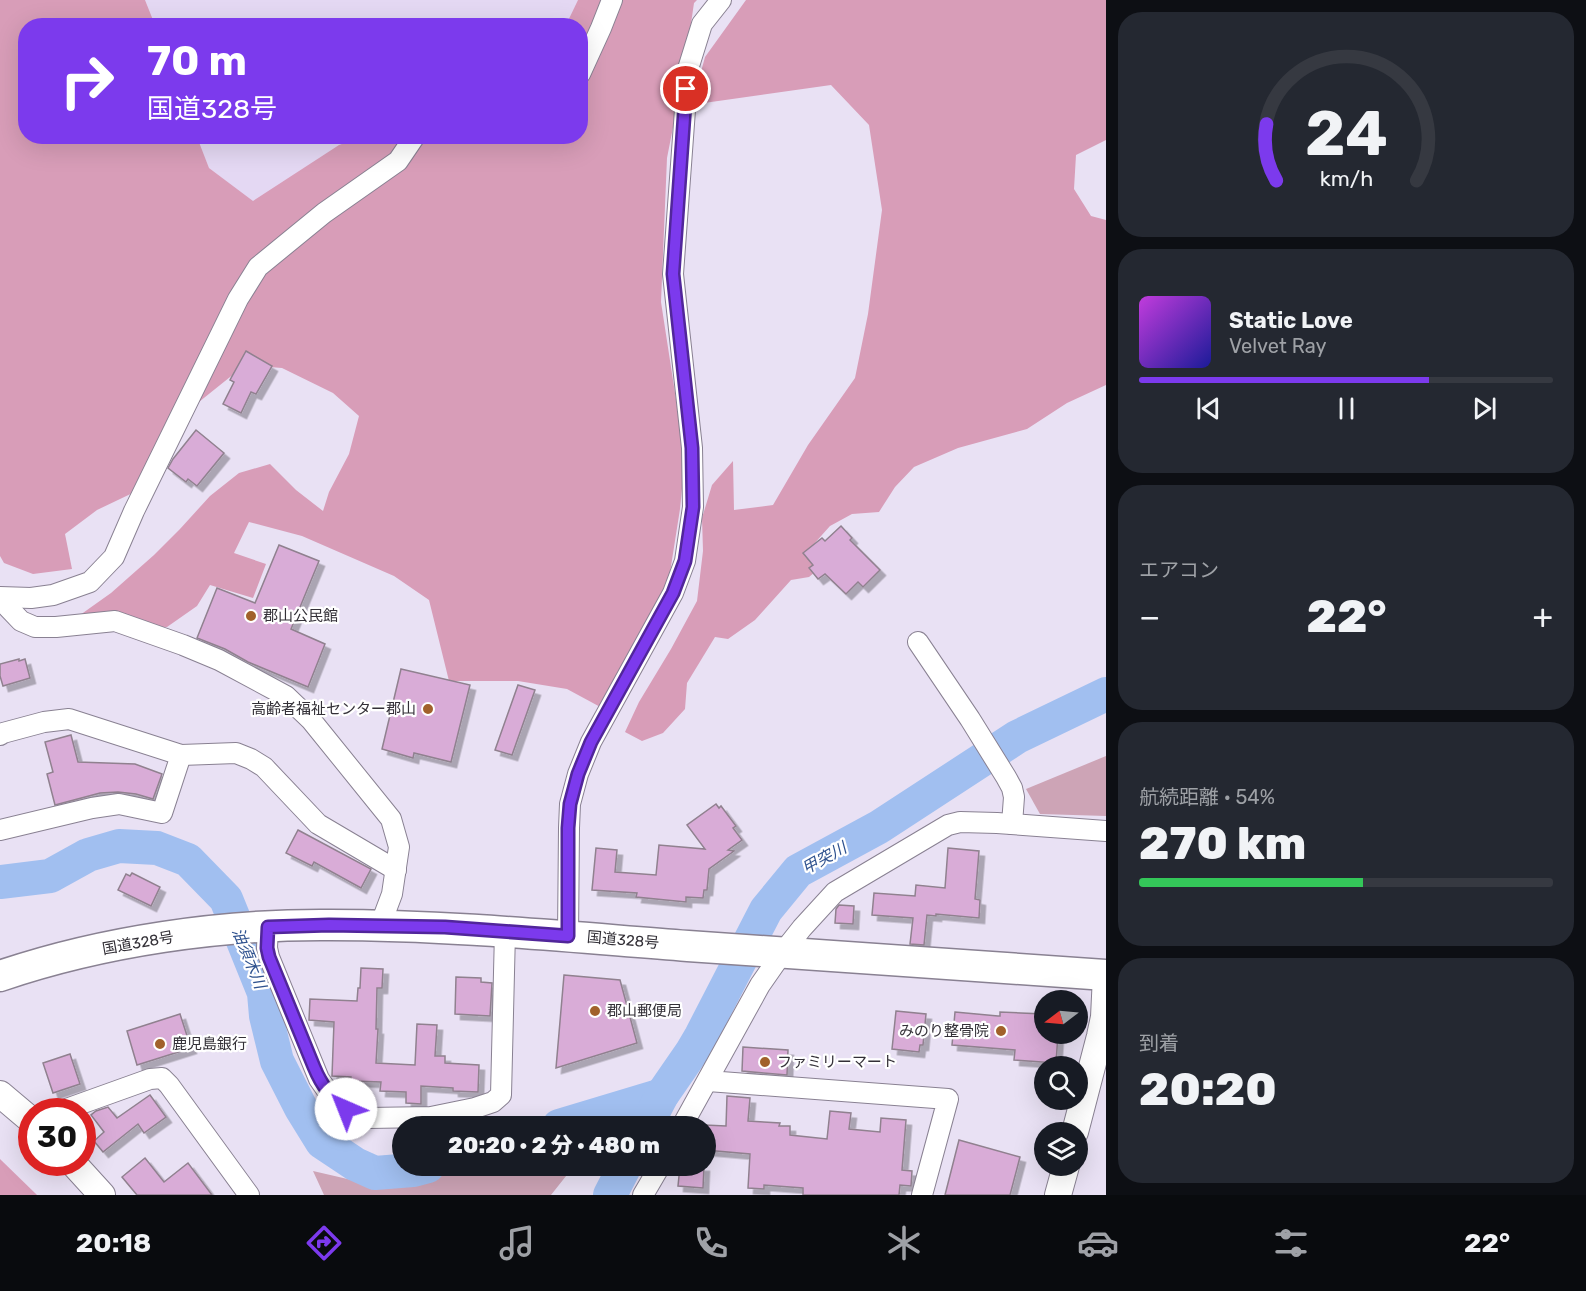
<!DOCTYPE html>
<html lang="ja">
<head>
<meta charset="utf-8">
<style>
  body { margin:0; font-family:Rubik,"Noto Sans JP",sans-serif; background:#242831; color:#f1f3f6; height:100vh; display:flex; flex-direction:column; font-size:22px; white-space:nowrap }
  * { box-sizing:border-box; margin:0 }
  p { font-size:20px; color:#9ea1a6 }
  .icon { flex:none; width:33px; height:33px; fill:none; stroke:currentColor; stroke-width:2; stroke-linecap:round; stroke-linejoin:round }
  .map { position:relative; flex:1; overflow:hidden }
  .side { display:flex; flex-direction:column; gap:12px; padding:12px; background:#0d0f14; width:480px }
  .side>* { flex:none }
  .hud { position:absolute; left:18px; top:18px; width:570px; height:126px; border-radius:24px; box-shadow:0 6px 24px #0002; background:#7c3aed; color:#fff; overflow:hidden }
  .needle { width:39px; rotate:254deg }
  .tools { position:absolute; left:1034px; top:990px; display:grid; gap:12px }
  .tools a { display:grid; place-items:center; width:54px; height:54px; border-radius:50%; background:#171b24; box-shadow:0 6px 24px #0002; font-size:30px }
  .speed { position:absolute; left:18px; top:1098px; display:flex; gap:12px; font-size:30px; font-weight:700; text-align:center }
  .speed>* { display:grid; place-content:center; width:78px; height:78px; border-radius:50%; background:#171b24; box-shadow:0 6px 24px #0002; line-height:1 }
  .speed .limit { border:9px solid #d22; background:#fff; color:#111 }
  .pin { position:absolute; display:grid; place-items:center; width:51px; height:51px; color:#fff; margin:-26px; border:3px solid #fff; border-radius:50%; box-shadow:0 2px 6px #0007 }
  .me { position:absolute; width:66px; margin:-33px; rotate:316deg; stroke-linejoin:round; filter:drop-shadow(0 0 4px #0008) }
  .turn { display:flex; align-items:center; gap:21px; height:126px; padding:0 30px; font-size:27px }
  .turn .icon { width:78px; height:78px; stroke-width:2.5 }
  .turn b { display:block; font-size:42px; line-height:51px }
  .big { font-size:45px; font-weight:800; line-height:1.1 }
  .side .widget { flex:1; display:flex; flex-direction:column; justify-content:center; gap:9px; min-width:0; padding:0 21px; border-radius:24px; background:#242831 }
  .side .dial { align-items:center; gap:0 }
  .dial svg { height:156px; overflow:visible; fill:none; stroke:#363941; stroke-width:7; stroke-linecap:round; text-anchor:middle }
  .dial text { fill:#f1f3f6; stroke:none }
  .song { display:flex; align-items:center; gap:18px }
  .cover { width:72px; height:72px; border-radius:9px; background:linear-gradient(135deg,hsl(290 70% 55%),hsl(240 70% 35%)) }
  .played { height:6px; border-radius:3px; background:linear-gradient(90deg,#7c3aed 70%,#363941 70%) }
  .keys { display:flex; justify-content:space-around; direction:ltr }
  .heat { display:flex; justify-content:space-between; align-items:center; font-size:33px; direction:ltr }
  .charge { height:9px; border-radius:4px; background:linear-gradient(90deg,#34c759 54%,#363941 0) }
  .trip { position:absolute; left:392px; top:1116px; width:324px; height:60px; border-radius:30px; background:#171b24; box-shadow:0 6px 24px #0002; font-weight:800; line-height:60px; text-align:center }
  .menu { display:flex; height:96px; justify-content:space-around; align-items:center; background:#090b0e; color:#9ea1a6 }
  .menu .icon { width:42px; height:42px }
  .menu .selected { color:#7c3aed }
  .menu b { font-size:27px; color:#f1f3f6 }
  main { display:flex; flex:1; min-height:0 }
  .map>svg:first-child { display:block }
</style>
</head>
<body>
<main>
<div class="map">
<svg width="1106" height="1195" viewBox="0 0 1106 1195">
  <defs>
    <filter id="shadow"><feDropShadow dx="5.5" dy="5.5" stdDeviation="0" flood-color="#0004"/></filter>
  </defs>
  <rect width="100%" height="100%" fill="#e9e1f4"/>
  <g fill="#e4d8f3">
    <path d="M145 0H578L566 26 155 25Z"/>
    <path d="M197 137H361L339 145 253 202 209 168Z"/>
  </g>
  <g fill="#cda4b6">
    <path d="M1106 756V816L1040 814 1026 789Z"/>
    <path d="M478 1166H568L570 1171 551 1195H324L313 1171 382 1187Z"/>
  </g>
  <g fill="#d89db8">
    <path d="M0 0H145L155 25 26 26V136L197 137 209 168 253 201 339 145 361 137 580 136V26L566 25 578 0H697L694 3 684 71 667 158 661 302 685 458 680 509 669 579 604 709 567 689 518 681H449L429 600 394 576 302 536 249 522 234 553 266 564 253 598 210 585 197 606 167 627 129 626 73 620 111 593 154 555 180 529 210 496 239 473 270 464 296 490 323 511 329 492 349 454 359 416 333 393 282 368 245 365 174 422 141 489 97 510 65 534 72 569 33 574 4 563 0 556Z"/>
    <path d="M746 0H1106V140L1076 155 1074 189 1091 216 1106 220V385L1067 403 1027 429 958 448 914 467 895 487 879 512 852 514 830 526 813 545 815 572 809 577 791 580 755 620 728 639 715 637 687 683 685 709 663 733 642 741 625 732 639 702 671 649 697 601 703 551 702 518 712 485 733 461 734 510 773 505 808 445 855 378 868 314 882 210 869 125 831 85 704 103 699 79 705 57Z"/>
    <path d="M0 1159 37 1195H0Z"/>
  </g>
  <g fill="none" stroke-linecap="round" stroke-linejoin="round">
    <g stroke="#a1bff0" stroke-width="34">
      <path d="M0 882 50 876 88 855 119 846 157 848 188 860 226 899 264 993 266 1016 277 1061 301 1108 322 1142 355 1164 375 1173 413 1170 428 1166"/>
      <path d="M559 1126 662 1095"/>
      <path d="M646 1126 662 1095 691 1053 701 1036 766 910 798 871 879 827 1017 737 1106 694"/>
      <path d="M610 1195 625 1166"/>
    </g>
  </g>
  <g fill="#d9acd7" stroke="#90818f" stroke-width="1.5" filter="url(#shadow)">
    <path d="M246 351 272 366 256 394 251 392 241 413 223 404 234 382 230 380Z"/>
    <path d="M196 430 224 453 197 486 188 479 186 482 168 468 173 459Z"/>
    <path d="M841 526 852 538 850 540 880 570 863 587 858 582 846 594 825 574 818 579 809 568 813 565 803 553 822 538 825 541Z"/>
    <path d="M279 545 319 561 291 629 325 644 308 687 248 662 225 649 197 638 217 588 255 603Z"/>
    <path d="M19 659V661L25 659 30 678 3 686 0 676V664Z"/>
    <path d="M401 669 470 685 451 762 414 753 413 758 382 749Z"/>
    <path d="M518 685 535 690 512 755 495 750Z"/>
    <path d="M71 735 78 762 135 764 162 774 153 799 136 794 118 792 100 793 55 805 47 774 53 772 45 742Z"/>
    <path d="M716 804 719 808 721 806 736 826 733 828 742 840 728 850 734 851 709 869 707 890H704L703 898 686 897V902L636 897 637 893 592 890 596 848 617 850 615 872 656 875 659 845 705 849 687 825Z"/>
    <path d="M298 830 371 869 361 888 314 862 312 866 286 853Z"/>
    <path d="M948 848 979 851 975 899 980 900 979 918 936 914V916L927 915 924 945 910 944 913 918 872 915 874 893 915 896 916 885 945 888Z"/>
    <path d="M132 873 160 887 151 906 118 890 126 874 130 876Z"/>
    <path d="M839 905 854 906 853 924 835 923 836 909Z"/>
    <path d="M361 968 383 969 382 988H377L376 1029H378L376 1063 415 1065 417 1024 437 1025 435 1056H445V1063L479 1065 478 1092 453 1091V1088L421 1086V1104L406 1103V1092L380 1091 381 1082 351 1081V1077L332 1076 334 1022 309 1020 310 999 357 1001 358 988H360Z"/>
    <path d="M564 975 620 980 637 1043 556 1068Z"/>
    <path d="M456 977 481 978V982L492 983 490 1016 455 1014Z"/>
    <path d="M896 1011 926 1014 923 1045H920L919 1052 892 1049Z"/>
    <path d="M955 1012 998 1016H1000V1012L1044 1014V1034H1058L1056 1063 1014 1060 1015 1050 952 1045Z"/>
    <path d="M180 1014 191 1048 137 1065 127 1031Z"/>
    <path d="M743 1047 788 1050 787 1075 742 1071Z"/>
    <path d="M70 1054 80 1084 53 1093 43 1063Z"/>
    <path d="M150 1095 166 1117 144 1133 138 1124 103 1152 94 1141 104 1132 91 1115 96 1111 108 1107 117 1118Z"/>
    <path d="M727 1096 750 1098 748 1121 780 1123 779 1126H790V1135L827 1139 830 1111 851 1113 849 1129 880 1132 881 1118 906 1120 902 1170 912 1171 911 1186 900 1185 899 1195H803V1188L764 1185V1189L748 1188 750 1154 705 1150V1125L726 1126Z"/>
    <path d="M959 1140 1020 1157 1010 1195H945Z"/>
    <path d="M145 1158 164 1182 188 1163 212 1195H137L122 1177Z"/>
    <path d="M680 1166H704L703 1188 678 1186Z"/>
  </g>
  <g fill="none" stroke-linecap="round" stroke-linejoin="round">
    <g stroke="#898192" stroke-width="22">
      <g id="minor">
        <path d="M580 74 601 28 612 0"/>
        <path d="M0 597 31 598 53 595 90 582 114 557 134 511 238 299 258 267 324 213 398 161 415 136"/>
        <path d="M0 599 21 621 35 627H56L115 621 183 645 219 660 286 696 311 720 391 819 399 847 392 894 380 926"/>
        <path d="M918 642 970 719 1006 777 1012 788 1014 797 1012 824"/>
        <path d="M0 735 3 733 44 722 69 719 181 755 236 753 251 759 264 767 318 824 396 870"/>
        <path d="M0 830 92 808 119 804 162 813 181 755"/>
        <path d="M268 927 267 948 269 957 319 1079 335 1102 346 1109 357 1115 368 1118 431 1117 475 1108 493 1102 501 1095 505 932"/>
        <path d="M568 936 569 828 570 804 578 774 591 742 673 593 685 561 693 507 692 448 673 274 688 69 702 24 721 0"/>
        <path d="M708 1081 948 1099 922 1195"/>
        <path d="M58 1112 150 1079 162 1078 169 1085 249 1195"/>
        <path d="M682 1126 760 985 783 952 802 928 835 892 948 825 960 822 997 823 1106 831"/>
        <path d="M643 1195 660 1166"/>
      </g>
    </g>
    <g stroke="#898192" stroke-width="28">
      <g id="major">
        <path d="M0 1094 32 1121"/>
        <path d="M1075 1132 1100 1036 1104 1017 1106 976"/>
        <path d="M72 1162 102 1195"/>
        <path d="M1058 1195 1066 1166"/>
      </g>
    </g>
    <g stroke="#898192" stroke-width="33">
      <path id="highway" d="M0 976C103 941 222 924 330 925 450 925 569 937 688 946 827 956 967 965 1106 975"/>
    </g>
    <use href="#minor" stroke="#fff" stroke-width="20"/>
    <use href="#major" stroke="#fff" stroke-width="26"/>
    <use href="#highway" stroke="#fff" stroke-width="30"/>
  </g>
  <g fill="none" stroke-linecap="round" stroke-linejoin="round">
    <g stroke="#51269a" stroke-width="15">
      <path id="route" d="M346 1109C330 1098 321 1084 314 1067L269 957 267 948 268 927 329 925 445 927 568 936V828L570 804 578 774 591 742 673 593 685 561 693 507 692 448 673 274 686 89"/>
    </g>
    <use href="#route" stroke="#7c3aed" stroke-width="10"/>
  </g>
  <g fill="#a1612b" stroke="#fff" stroke-width="2">
    <circle cx="251" cy="616" r="6"/>
    <circle cx="428" cy="709" r="6"/>
    <circle cx="595" cy="1011" r="6"/>
    <circle cx="1001" cy="1031" r="6"/>
    <circle cx="160" cy="1044" r="6"/>
    <circle cx="765" cy="1062" r="6"/>
  </g>
  <g text-anchor="middle" dominant-baseline="central" stroke-width="4.5" stroke-linejoin="round" paint-order="stroke">
    <g font-size="15" fill="#333037" stroke="#fff" text-anchor="start">
      <text x="263" y="616">郡山公民館</text>
      <text x="416" y="709" text-anchor="end">高齢者福祉センター郡山</text>
      <text x="607" y="1011">郡山郵便局</text>
      <text x="989" y="1031" text-anchor="end">みのり整骨院</text>
      <text x="172" y="1044">鹿児島銀行</text>
      <text x="777" y="1062">ファミリーマート</text>
    </g>
    <g font-size="15" fill="#333037" stroke="#fff">
      <text transform="translate(623 940) rotate(5)">国道328号</text>
      <text transform="translate(138 943) rotate(-10)">国道328号</text>
    </g>
    <g font-size="16" font-style="italic" fill="#2f528f" stroke="#fff">
      <text transform="translate(824 858) rotate(-29)">甲突川</text>
      <text transform="translate(249 958) rotate(68)">油須木川</text>
    </g>
  </g>
</svg>
<div class="tools">
<a><svg class="needle" viewBox="-14 -14 28 28"><path d="M0-13l5 13h-10z" fill="#e53935"/><path d="M0 13l5-13h-10z" fill="#9ea1a6"/></svg></a>
<a><svg class="icon" aria-label="search" viewBox="0 0 24 24"><circle cx="10" cy="10" r="6"/><path d="M15 15l6 6"/></svg></a>
<a><svg class="icon" aria-label="layers" viewBox="0 0 24 24"><path d="M12 4l9 5-9 5-9-5zM3 14l9 5 9-5"/></svg></a>
</div>
<div class="speed"><div class="limit">30</div></div>
<div class="pin" style="left:686px;top:89px;background:#d93025"><svg class="icon" aria-label="arrive" viewBox="0 0 24 24"><path d="M6 21V4h12l-3 4 3 4H6"/></svg></div>
<svg class="me" style="left:346px;top:1109px" viewBox="-20 -20 40 40"><circle r="19" fill="#fff"/><path d="M0-13L10 11 0 6-10 11z" fill="#7c3aed"/></svg>
<div class="trip">20:20 · 2 分 · 480 m</div>
<div class="hud">
<div class="turn"><svg class="icon" aria-label="right" viewBox="0 0 24 24"><path d="M7 20v-9h11M14 6l5 5-5 5"/></svg><div><b>70 m</b>国道328号</div></div>
</div>
</div>
<section class="side">
<div class="widget dial"><svg viewBox="0 0 100 80">
<path d="M14 69A42 42 0 1 1 86 69"/>
<path d="M14 69A42 42 0 0 1 9 40" stroke="#7c3aed"/>
<text x="50" y="56" font-size="32" font-weight="700">24</text>
<text x="50" y="72" font-size="11">km/h</text>
</svg></div>
<div class="widget">
<div class="song"><i class="cover"></i><div><b>Static Love</b><p>Velvet Ray</p></div></div>
<div class="played"></div>
<div class="keys"><svg class="icon" aria-label="previous" viewBox="0 0 24 24"><path d="M18 5L8 12l10 7zM5 5v14"/></svg><svg class="icon" aria-label="pause" viewBox="0 0 24 24"><path d="M8 5v14M16 5v14"/></svg><svg class="icon" aria-label="next" viewBox="0 0 24 24"><path d="M6 5l10 7-10 7zM19 5v14"/></svg></div>
</div>
<div class="widget"><p>エアコン</p>
<div class="heat"><a>−</a><b class="big">22°</b><a>+</a></div>
</div>
<div class="widget"><p>航続距離 · 54%</p><b class="big">270 km</b><div class="charge"></div></div>
<div class="widget"><p>到着</p><b class="big">20:20</b></div>
</section>
</main>
<nav class="menu">
<b>20:18</b>
<svg class="icon selected" aria-label="directions" viewBox="0 0 24 24"><path d="M12 3l9 9-9 9-9-9zM9 14v-3h6M13 9l2 2-2 2"/></svg>
<svg class="icon" aria-label="music" viewBox="0 0 24 24"><path d="M9 18V5l10-2v13"/><circle cx="6" cy="18" r="3"/><circle cx="16" cy="16" r="3"/></svg>
<svg class="icon" aria-label="phone" viewBox="0 0 24 24"><path d="M5 4h4l2 5-3 2q2 4 5 5l2-3 5 2v4C11 20 4 13 5 4z"/></svg>
<svg class="icon" aria-label="climate" viewBox="0 0 24 24"><path d="M12 3v18M4 7l16 10M4 17L20 7"/></svg>
<svg class="icon" aria-label="car" viewBox="0 0 24 24"><path d="M5 17H2v-5l4-1 3-4h7l3 4 3 1v5h-3M9 17h6M6 11h13"/><circle cx="7" cy="17" r="2"/><circle cx="17" cy="17" r="2"/></svg>
<svg class="icon" aria-label="filters" viewBox="0 0 24 24"><path d="M4 7h16M4 17h16"/><circle cx="9" cy="7" r="2"/><circle cx="15" cy="17" r="2"/></svg>
<b>22°</b>
</nav>
</body>
</html>
